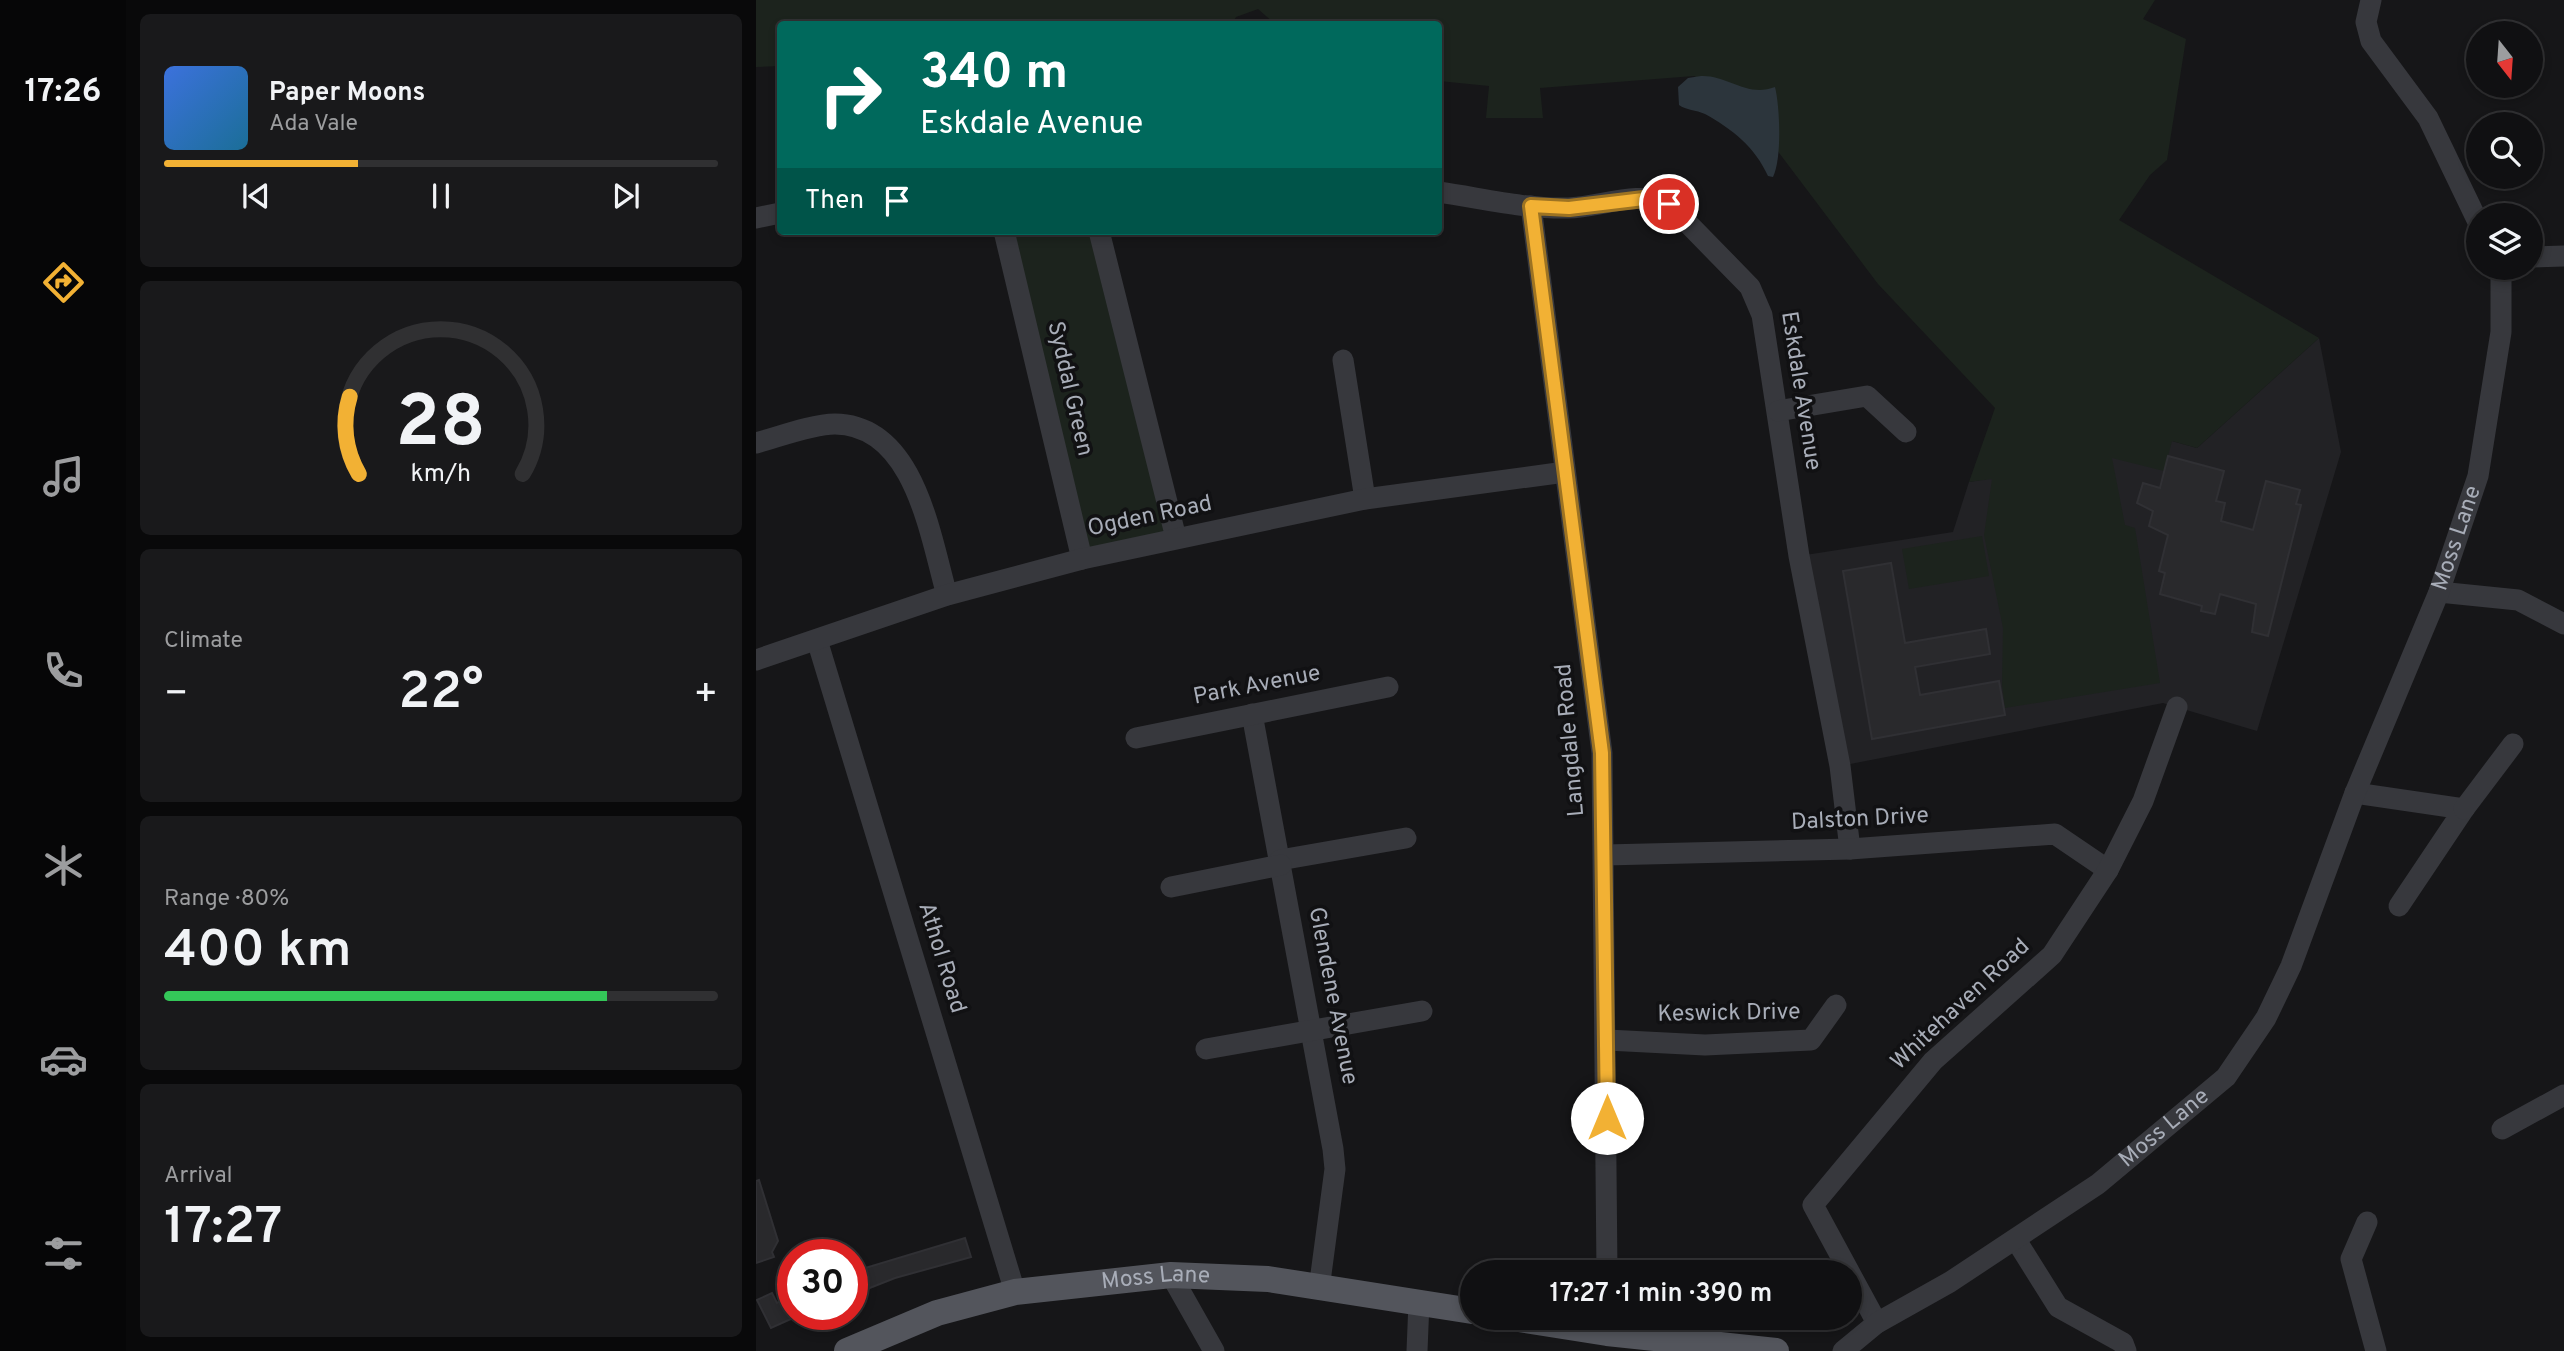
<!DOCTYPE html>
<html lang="en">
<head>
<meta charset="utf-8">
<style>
  body { margin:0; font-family:Overpass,sans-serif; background:#19191b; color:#f1f3f6; height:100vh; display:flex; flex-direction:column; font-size:26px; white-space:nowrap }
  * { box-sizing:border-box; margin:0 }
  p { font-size:23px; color:#9c9d9f }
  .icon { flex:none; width:38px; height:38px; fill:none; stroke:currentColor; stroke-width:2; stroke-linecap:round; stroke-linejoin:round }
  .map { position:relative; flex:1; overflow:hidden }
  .sheet { display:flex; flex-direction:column; gap:14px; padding:14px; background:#09090a; width:630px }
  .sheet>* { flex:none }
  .guide { position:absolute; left:21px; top:21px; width:665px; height:214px; border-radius:7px; box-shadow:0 4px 10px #0003,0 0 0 2px #303032; background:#00695c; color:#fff; overflow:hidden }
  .needle { width:46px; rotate:163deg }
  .tools { position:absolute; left:1710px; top:21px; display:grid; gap:14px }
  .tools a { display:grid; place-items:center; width:77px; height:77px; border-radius:50%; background:#101012; box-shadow:0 4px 10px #0003,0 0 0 2px #303032; font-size:35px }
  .speed { position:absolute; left:21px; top:1239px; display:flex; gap:14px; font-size:35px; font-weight:700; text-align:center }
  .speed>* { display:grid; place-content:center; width:91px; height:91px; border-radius:50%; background:#101012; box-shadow:0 4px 10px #0003,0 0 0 2px #303032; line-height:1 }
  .speed .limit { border:10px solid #d22; background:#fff; color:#111 }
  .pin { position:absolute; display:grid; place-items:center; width:60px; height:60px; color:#fff; margin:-30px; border:4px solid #fff; border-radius:50%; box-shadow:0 2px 7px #0007 }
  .me { position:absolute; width:77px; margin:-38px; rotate:0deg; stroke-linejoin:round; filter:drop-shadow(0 0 5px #0008) }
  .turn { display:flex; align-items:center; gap:24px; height:147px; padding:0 28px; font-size:32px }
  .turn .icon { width:91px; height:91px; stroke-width:2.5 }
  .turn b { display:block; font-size:49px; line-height:60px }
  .then { display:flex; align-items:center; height:66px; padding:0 28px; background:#0003; gap:14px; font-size:26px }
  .big { font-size:52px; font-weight:600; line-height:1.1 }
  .sheet .tile { flex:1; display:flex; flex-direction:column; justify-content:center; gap:10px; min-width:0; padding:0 24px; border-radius:10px; background:#19191b }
  .sheet .dial { align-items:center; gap:0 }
  .dial svg { height:182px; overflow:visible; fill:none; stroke:#303032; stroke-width:7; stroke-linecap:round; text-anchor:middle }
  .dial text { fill:#f1f3f6; stroke:none }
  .song { display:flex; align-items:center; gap:21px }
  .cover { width:84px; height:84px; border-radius:10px; background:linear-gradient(135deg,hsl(220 70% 55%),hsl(200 70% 35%)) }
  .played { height:7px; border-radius:4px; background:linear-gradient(90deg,#f2b134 35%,#303032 35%) }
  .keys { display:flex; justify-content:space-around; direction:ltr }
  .heat { display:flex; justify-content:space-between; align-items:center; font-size:38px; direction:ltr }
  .charge { height:10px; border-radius:5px; background:linear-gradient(90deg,#34c759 80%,#303032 0) }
  .trip { position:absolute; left:704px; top:1260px; width:402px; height:70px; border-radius:35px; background:#101012; box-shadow:0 4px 10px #0003,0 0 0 2px #303032; font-weight:600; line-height:70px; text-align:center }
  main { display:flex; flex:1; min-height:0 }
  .tabs { display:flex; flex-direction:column; width:126px; justify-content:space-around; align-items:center; background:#060607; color:#9c9d9f }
  .tabs .icon { width:49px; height:49px }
  .tabs .selected { color:#f2b134 }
  .tabs b { font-size:32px; color:#f1f3f6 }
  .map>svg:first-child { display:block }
</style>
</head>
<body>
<main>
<nav class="tabs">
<b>17:26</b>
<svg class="icon selected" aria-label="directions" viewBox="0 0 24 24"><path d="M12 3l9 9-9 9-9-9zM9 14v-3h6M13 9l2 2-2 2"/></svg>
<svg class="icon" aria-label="music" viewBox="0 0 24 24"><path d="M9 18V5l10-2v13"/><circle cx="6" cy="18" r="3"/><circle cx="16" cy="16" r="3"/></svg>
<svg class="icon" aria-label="phone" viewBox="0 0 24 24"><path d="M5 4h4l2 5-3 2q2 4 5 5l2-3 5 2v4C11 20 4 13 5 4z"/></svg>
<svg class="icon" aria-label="climate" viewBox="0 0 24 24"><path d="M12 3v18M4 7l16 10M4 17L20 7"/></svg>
<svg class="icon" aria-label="car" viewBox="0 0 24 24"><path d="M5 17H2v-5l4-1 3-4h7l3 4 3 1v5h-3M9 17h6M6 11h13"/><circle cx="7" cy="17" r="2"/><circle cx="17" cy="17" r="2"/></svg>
<svg class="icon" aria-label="filters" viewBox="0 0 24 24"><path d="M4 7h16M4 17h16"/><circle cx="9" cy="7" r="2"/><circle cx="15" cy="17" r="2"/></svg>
</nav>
<section class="sheet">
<div class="tile">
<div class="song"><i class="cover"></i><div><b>Paper Moons</b><p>Ada Vale</p></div></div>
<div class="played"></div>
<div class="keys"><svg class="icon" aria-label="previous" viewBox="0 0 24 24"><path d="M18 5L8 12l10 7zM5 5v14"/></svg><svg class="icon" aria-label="pause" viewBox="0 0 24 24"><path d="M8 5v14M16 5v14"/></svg><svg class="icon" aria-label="next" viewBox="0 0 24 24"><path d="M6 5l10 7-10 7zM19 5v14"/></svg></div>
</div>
<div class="tile dial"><svg viewBox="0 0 100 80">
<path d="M14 69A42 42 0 1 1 86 69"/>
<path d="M14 69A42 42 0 0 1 10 35" stroke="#f2b134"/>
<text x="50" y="56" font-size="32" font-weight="700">28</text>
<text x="50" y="72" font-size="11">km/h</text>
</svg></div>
<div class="tile"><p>Climate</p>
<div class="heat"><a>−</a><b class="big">22°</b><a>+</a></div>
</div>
<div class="tile"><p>Range · 80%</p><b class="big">400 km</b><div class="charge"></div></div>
<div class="tile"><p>Arrival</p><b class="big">17:27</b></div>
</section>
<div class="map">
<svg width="1808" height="1351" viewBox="0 0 1808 1351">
  <rect width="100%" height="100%" fill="#161618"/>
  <path fill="#222225" d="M1563 338 1585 452 1501 731 1407 703 1084 766 1043 556 1197 532 1213 482 1356 457 1416 441 1441 448Z"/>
  <g fill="#1c231d">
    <path d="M0 0H1399L1387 19 1430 39 1411 160 1394 175 1363 220 1563 338 1441 448 1416 441 1408 471 1356 458 1369 525 1379 528 1404 683 1249 708 1246 685 1247 628 1228 535 1236 479 1213 482 1239 408 1122 284 981 97 938 76 784 88 787 118H730L733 86 683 81 682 24H519L502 9 480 17 476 24H24V66L0 67Z"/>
    <path d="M248 231H343L420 538 326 559Z"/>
    <path d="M1226 536 1233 576 1153 589 1146 549Z"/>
  </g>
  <path fill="#2c353c" d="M945 76C972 75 991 98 1019 87 1024 107 1026 159 1017 177L1012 176C999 147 976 129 949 114 940 110 930 110 923 105L922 87 932 78Z"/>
  <g fill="#29292c" stroke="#303034" stroke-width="2">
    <path d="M1412 456 1468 471 1460 501 1469 503 1465 521 1497 530 1510 481 1544 490 1540 504 1545 505 1512 636 1496 632 1500 604 1464 594 1459 614 1445 611 1446 606 1404 594 1409 573 1403 571 1412 535 1393 526 1397 511 1381 503 1387 483 1404 488Z"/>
    <path d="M1135 563 1149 643 1230 629 1234 654 1159 667 1164 695 1243 681 1249 715 1116 739 1087 571Z"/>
    <path d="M3 1180 22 1241 16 1252 18 1257 0 1263V1181Z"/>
    <path d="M209 1238 215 1257 139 1278 96 1295V1272Z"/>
    <path d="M16 1293 21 1303 37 1295V1318L15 1328 1 1300Z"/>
  </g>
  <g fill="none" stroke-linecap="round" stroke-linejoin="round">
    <g stroke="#37383d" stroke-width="21">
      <path d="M1615 0 1610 22 1615 41 1672 118 1722 222"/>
      <path d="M682 192C725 198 768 209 812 208 845 207 881 190 913 204L994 287 1006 315 1043 556 1084 766 1094 849"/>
      <path d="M775 206 846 753 851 1272"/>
      <path d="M0 218 24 213"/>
      <path d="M248 231 326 559"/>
      <path d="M343 231 420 538"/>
      <path d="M1774 257 1808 256"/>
      <path d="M587 360 609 499"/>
      <path d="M1022 411 1111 396 1150 432"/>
      <path d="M0 443C22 437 57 424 79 424 159 425 174 536 191 595"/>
      <path d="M1683 592 1762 600 1808 624"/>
      <path d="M61 640 259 1292"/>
      <path d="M0 660 191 595 326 559 609 499 809 472"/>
      <path d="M496 714 577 1149 579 1169 563 1289"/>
      <path d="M380 738 632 687"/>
      <path d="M1599 793 1708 809 1643 906"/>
      <path d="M1708 809 1757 744"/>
      <path d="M849 855 1094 849 1299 834 1352 870"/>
      <path d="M524 860 650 838"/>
      <path d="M415 887 525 865"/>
      <path d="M851 1040 949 1045 1055 1040 1080 1005"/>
      <path d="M450 1049 666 1011"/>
      <path d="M1746 1129 1808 1095"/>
      <path d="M1611 1222 1595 1259 1620 1351"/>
      <path d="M1260 1240 1302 1307 1367 1343 1370 1351"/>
      <path d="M415 1275 458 1351"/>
      <path d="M1121 1323 1057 1205 1177 1061 1296 955 1352 870 1387 801 1421 707"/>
      <path d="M661 1351 663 1302"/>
      <path id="s1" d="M1087 1351 1121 1323 1194 1282 1342 1184 1470 1077 1510 1018 1535 966 1599 793 1683 592 1722 476 1745 332V277L1741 268"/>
    </g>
    <g stroke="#53555c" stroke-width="26">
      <path d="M756 1318 851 1333 1020 1351"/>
      <path id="s2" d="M91 1351 181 1313 259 1292 415 1275 512 1279 716 1311"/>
    </g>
  </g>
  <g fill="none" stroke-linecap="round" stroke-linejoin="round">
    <g stroke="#9d7322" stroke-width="18">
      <path id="route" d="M851 1118 846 753 775 206 813 208 896 198 913 204"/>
    </g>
    <use href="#route" stroke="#f2b134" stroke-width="12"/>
  </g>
  <g text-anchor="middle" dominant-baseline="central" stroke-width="7" stroke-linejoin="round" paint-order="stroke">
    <g font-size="23" fill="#a8adb8" stroke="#111113">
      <text transform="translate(313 389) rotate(77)">Syddal Green</text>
      <text transform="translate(1044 391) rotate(81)">Eskdale Avenue</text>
      <text transform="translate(394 517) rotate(-12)">Ogden Road</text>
      <text stroke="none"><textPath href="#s1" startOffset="1060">Moss Lane</textPath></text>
      <text transform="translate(501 686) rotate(-11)">Park Avenue</text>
      <text transform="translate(815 740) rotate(-95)">Langdale Road</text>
      <text transform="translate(1104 820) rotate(-3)">Dalston Drive</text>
      <text transform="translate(185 958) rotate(73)">Athol Road</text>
      <text transform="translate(576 996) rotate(79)">Glendene Avenue</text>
      <text transform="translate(1205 1005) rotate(-43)">Whitehaven Road</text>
      <text transform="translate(973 1014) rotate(-1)">Keswick Drive</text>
      <text stroke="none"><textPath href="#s1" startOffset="392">Moss Lane</textPath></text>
      <text stroke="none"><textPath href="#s2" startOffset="320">Moss Lane</textPath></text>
    </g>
  </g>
</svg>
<div class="tools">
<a><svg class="needle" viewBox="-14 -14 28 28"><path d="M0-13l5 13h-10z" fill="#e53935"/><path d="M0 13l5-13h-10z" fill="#9c9d9f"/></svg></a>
<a><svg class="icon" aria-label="search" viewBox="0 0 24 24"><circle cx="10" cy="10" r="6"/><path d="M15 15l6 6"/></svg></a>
<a><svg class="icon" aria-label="layers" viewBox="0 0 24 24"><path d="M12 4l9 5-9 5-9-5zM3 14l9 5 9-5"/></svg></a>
</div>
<div class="speed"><div class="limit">30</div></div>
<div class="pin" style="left:913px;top:204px;background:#d93025"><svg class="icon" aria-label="arrive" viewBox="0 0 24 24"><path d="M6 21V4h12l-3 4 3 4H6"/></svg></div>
<svg class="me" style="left:851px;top:1118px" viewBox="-20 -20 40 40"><circle r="19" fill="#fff"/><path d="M0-13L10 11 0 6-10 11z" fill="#f2b134"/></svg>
<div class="trip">17:27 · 1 min · 390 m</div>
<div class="guide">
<div class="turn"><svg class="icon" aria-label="right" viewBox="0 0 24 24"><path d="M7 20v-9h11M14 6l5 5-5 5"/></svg><div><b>340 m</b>Eskdale Avenue</div></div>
<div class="then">Then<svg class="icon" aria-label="arrive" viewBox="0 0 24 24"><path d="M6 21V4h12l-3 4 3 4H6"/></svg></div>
</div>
</div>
</main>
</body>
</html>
